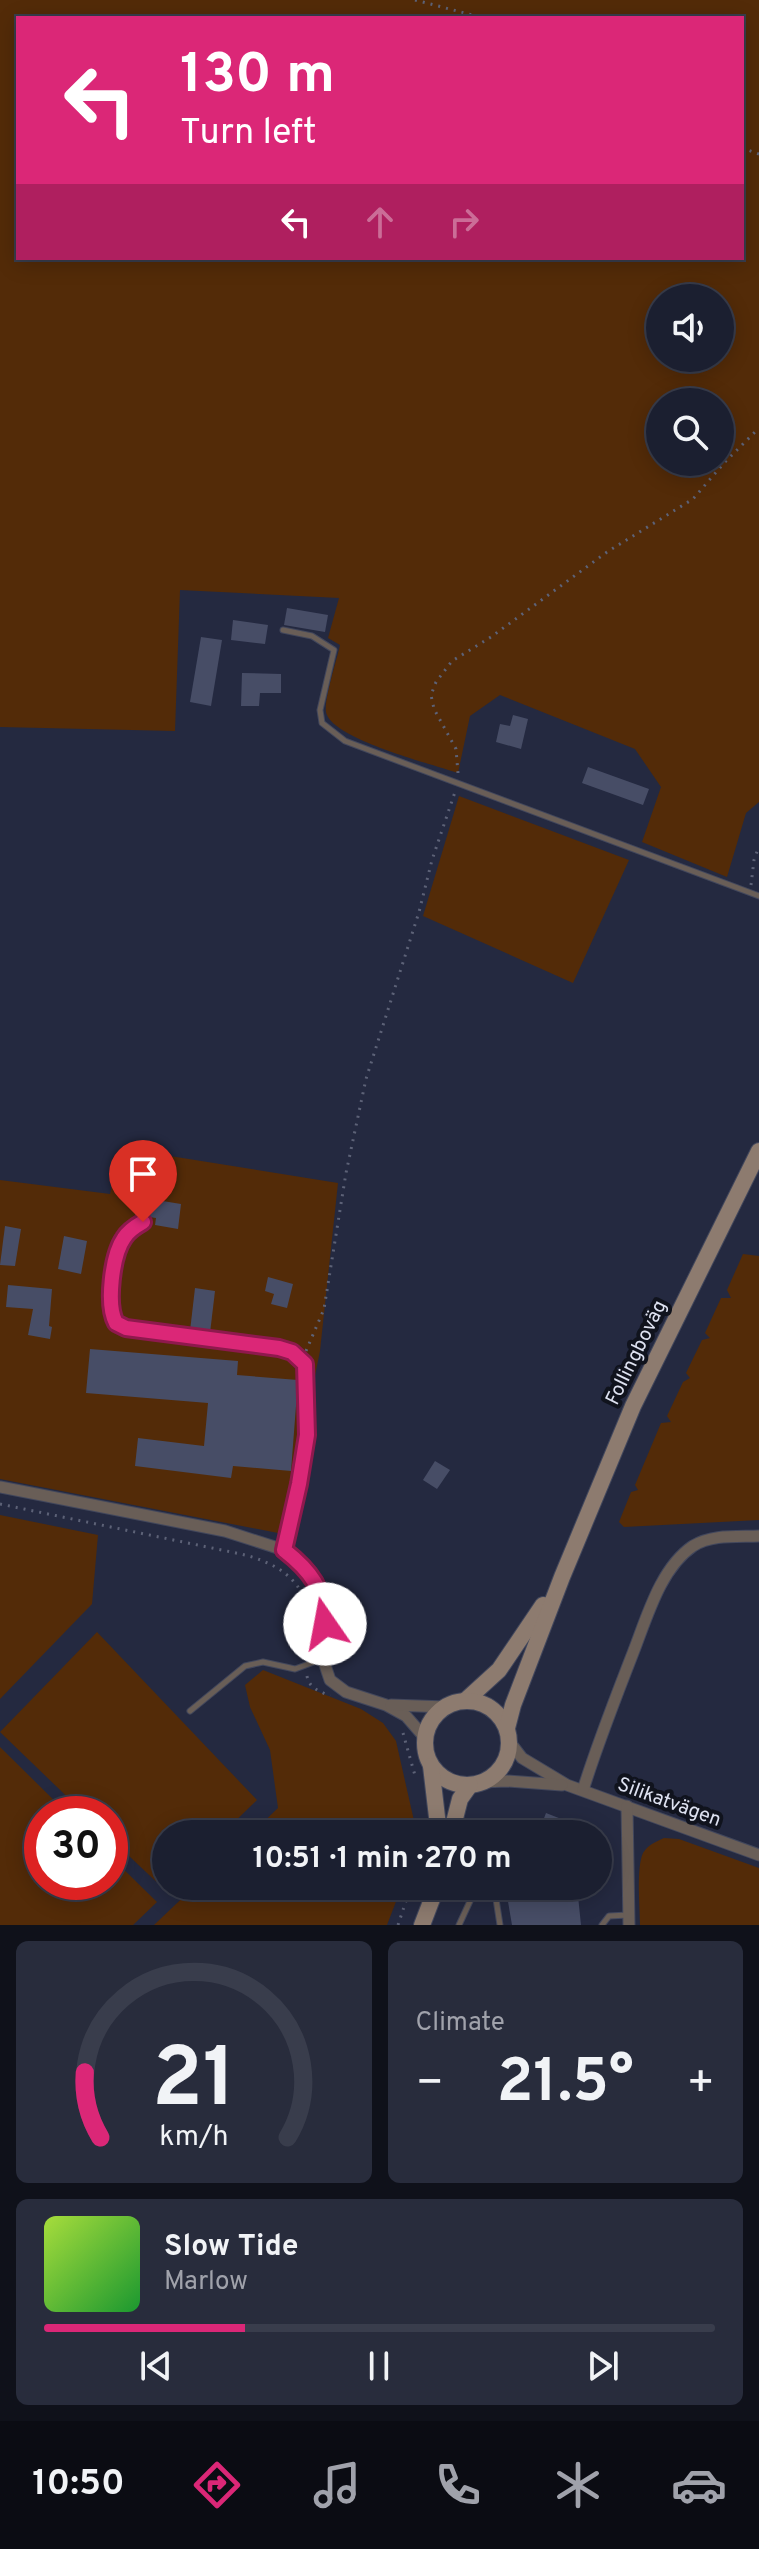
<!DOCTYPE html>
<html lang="en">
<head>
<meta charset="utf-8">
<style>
  body { margin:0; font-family:Overpass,sans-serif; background:#282c3c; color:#f1f3f6; height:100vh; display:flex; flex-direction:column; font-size:30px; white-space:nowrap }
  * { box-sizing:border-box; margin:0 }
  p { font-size:26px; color:#a0a2ab }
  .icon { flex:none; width:44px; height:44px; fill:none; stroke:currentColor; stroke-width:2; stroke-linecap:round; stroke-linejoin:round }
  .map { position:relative; height:1925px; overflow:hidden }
  .details { display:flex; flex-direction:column; gap:16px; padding:16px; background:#0f111a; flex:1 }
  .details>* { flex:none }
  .banner { position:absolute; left:16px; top:16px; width:728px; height:244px; border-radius:0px; box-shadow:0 4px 20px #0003,0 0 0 2px #393d4c; background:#db2777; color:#fff; overflow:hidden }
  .fabs { position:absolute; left:646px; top:284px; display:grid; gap:16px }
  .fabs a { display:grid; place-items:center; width:88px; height:88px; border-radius:50%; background:#1b1f30; box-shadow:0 4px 20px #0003,0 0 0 2px #393d4c; font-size:40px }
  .speed { position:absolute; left:24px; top:1796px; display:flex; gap:16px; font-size:40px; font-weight:700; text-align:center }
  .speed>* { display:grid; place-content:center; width:104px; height:104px; border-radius:50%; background:#1b1f30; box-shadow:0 4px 20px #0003,0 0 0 2px #393d4c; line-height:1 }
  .speed .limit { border:12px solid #d22; background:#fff; color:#111 }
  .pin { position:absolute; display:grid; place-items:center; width:68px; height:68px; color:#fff; margin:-82px -34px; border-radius:50% 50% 50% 0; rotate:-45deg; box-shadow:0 0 8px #0007 }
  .pin .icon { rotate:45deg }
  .me { position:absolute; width:88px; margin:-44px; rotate:348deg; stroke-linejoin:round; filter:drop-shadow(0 0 6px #0008) }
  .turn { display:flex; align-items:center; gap:28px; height:168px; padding:0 32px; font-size:36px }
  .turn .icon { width:104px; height:104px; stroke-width:2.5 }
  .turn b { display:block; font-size:56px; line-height:68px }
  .lanes { display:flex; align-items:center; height:76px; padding:0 32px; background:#0003; justify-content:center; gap:40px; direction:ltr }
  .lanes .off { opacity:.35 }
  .big { font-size:60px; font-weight:700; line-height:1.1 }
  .details .card { flex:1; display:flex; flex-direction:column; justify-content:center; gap:12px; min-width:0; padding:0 28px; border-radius:12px; background:#282c3c }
  .details .dial { align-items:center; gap:0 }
  .dial svg { height:208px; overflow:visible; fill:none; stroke:#393d4c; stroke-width:7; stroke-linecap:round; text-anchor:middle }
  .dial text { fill:#f1f3f6; stroke:none }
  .song { display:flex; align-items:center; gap:24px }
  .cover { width:96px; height:96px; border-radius:12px; background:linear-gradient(135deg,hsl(80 70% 55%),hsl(130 70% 35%)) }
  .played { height:8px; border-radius:4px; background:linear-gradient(90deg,#db2777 30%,#393d4c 30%) }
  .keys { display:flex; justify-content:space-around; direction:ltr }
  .heat { display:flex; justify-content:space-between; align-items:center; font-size:44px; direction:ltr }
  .details .tiles { flex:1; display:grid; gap:16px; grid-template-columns:1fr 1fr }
  .card:last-child { grid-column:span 2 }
  .trip { position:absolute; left:152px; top:1820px; width:460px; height:80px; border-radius:40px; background:#1b1f30; box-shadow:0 4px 20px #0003,0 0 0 2px #393d4c; font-weight:700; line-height:80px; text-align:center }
  .dock { display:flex; height:128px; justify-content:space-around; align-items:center; background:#0b0c13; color:#a0a2ab }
  .dock .icon { width:56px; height:56px }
  .dock .current { color:#db2777 }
  .dock b { font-size:36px; color:#f1f3f6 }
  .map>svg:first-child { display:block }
</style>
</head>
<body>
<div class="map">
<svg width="759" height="1925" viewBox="0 0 759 1925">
  <rect width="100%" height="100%" fill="#242940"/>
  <g fill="#532b08" fill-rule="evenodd">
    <path d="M0 0H759V802L746 813 727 877 642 842 661 787 635 749 500 695 470 716 458 773C432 764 331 739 326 712 324 698 337 660 340 645L328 638 339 598 180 590 175 731 0 727ZM18 18H742V258H18ZM660 298H720V358H660ZM660 402H720V462H660Z"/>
    <path d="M459 796 629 860 573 983 423 916Z"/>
    <path d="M120 1148 338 1183 320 1351 283 1534 0 1479V1180L110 1194Z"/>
    <path d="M743 1254 759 1256V1520L624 1527 619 1522 631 1492 638 1490 635 1485 661 1423 671 1422 667 1416 683 1382 690 1378 686 1373 702 1340 710 1338 705 1333 721 1298H731L727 1290Z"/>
    <path d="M0 1515 98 1535 92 1604 0 1699Z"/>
    <path d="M97 1632 257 1800 222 1834H166V1886H169L165 1890 110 1838V1814H85L0 1732Z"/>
    <path d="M263 1670 361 1709 383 1723 396 1741 417 1834H251L278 1808 270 1750 250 1707 245 1685Z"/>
    <path d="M0 1747 68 1814H42V1882H110V1856L157 1902 133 1925H0Z"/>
    <path d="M664 1838 679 1839 759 1868V1925H640C640 1907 636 1868 643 1853 648 1845 655 1842 664 1838Z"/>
    <path d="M195 1886H402L387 1925H154Z"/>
  </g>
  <g fill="#474d66">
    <path d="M287 608 328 615 325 632 284 625Z"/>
    <path d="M233 620 268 625 265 644 231 640Z"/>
    <path d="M201 637 222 640 211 706 190 702Z"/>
    <path d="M242 673 281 674V693H260L259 706H241Z"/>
    <path d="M513 715 528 719 521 749 496 742 500 724 510 726Z"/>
    <path d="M588 767 649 789 643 805 582 783Z"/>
    <path d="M138 1197 181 1204 178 1229 155 1225 156 1218 135 1215Z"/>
    <path d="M5 1226 21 1229 15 1266 0 1265Z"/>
    <path d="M64 1236 87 1241 81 1274 58 1269Z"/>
    <path d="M268 1277 293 1284 287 1308 271 1304 274 1294 265 1291Z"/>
    <path d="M8 1285 52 1289 49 1326 52 1327 50 1339 28 1335 33 1309 6 1307Z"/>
    <path d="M195 1288 215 1291 210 1333 190 1331Z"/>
    <path d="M90 1349 238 1361 237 1375 298 1380 291 1471 233 1466 231 1478 135 1466 138 1438 204 1446 208 1403 86 1393Z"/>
    <path d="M435 1461 450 1470 437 1489 423 1480Z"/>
    <path d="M546 1813 597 1833V1834H538Z"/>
    <path d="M516 1886H577L581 1925H512L506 1890 514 1891Z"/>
  </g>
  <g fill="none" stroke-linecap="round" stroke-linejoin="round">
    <g stroke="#42475c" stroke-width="7">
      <g id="service">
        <path d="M283 630 312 636 334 650 320 710 322 723 345 741 759 896"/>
        <path d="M143 1222C136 1226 128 1231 124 1238 112 1255 106 1305 116 1323L126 1328 279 1348 292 1352 305 1364 307 1435 299 1484 285 1550"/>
        <path d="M190 1711 245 1666 263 1662 295 1669 322 1659"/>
        <path d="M494 1886 500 1925"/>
        <path d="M459 1925 477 1886"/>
        <path d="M602 1925 609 1916 628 1915"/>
      </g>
    </g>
    <g stroke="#42475c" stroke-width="13">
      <g id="minor">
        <path d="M0 1487 225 1531 284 1550 309 1571 321 1591 325 1614 323 1659 330 1680 346 1692 386 1705 406 1716 426 1739"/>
        <path d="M391 1705 446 1707"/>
        <path d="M509 1741 522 1758 567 1785 759 1855"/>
        <path d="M482 1782 507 1781 562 1785"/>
        <path d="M583 1790C597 1745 614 1702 631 1658 646 1621 659 1569 693 1546 712 1534 738 1537 759 1536"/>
        <path d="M627 1806 629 1925"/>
      </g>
    </g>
    <g stroke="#42475c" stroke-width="18">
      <g id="secondary">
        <path d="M465 1701 499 1670 543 1605"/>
        <circle cx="467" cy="1743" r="42"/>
        <path d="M507 1728 513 1705 562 1577 633 1406 759 1151"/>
        <path d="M431 1766 439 1834"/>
        <path d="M451 1834 460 1799 470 1785"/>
        <path d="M422 1925 437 1886"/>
      </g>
    </g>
    <g stroke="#5d6277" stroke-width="3" stroke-dasharray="2 6" stroke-linecap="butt">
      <path d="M415 0 484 18"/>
      <path d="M742 148 759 154"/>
      <path d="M458 773 456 749 434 709 431 695 436 682 452 661 491 637 607 552 693 499 724 463 759 428"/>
      <path d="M751 885 754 860 759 846"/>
      <path d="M306 1351 324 1309 346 1173 366 1079 419 912 432 860 455 792"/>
      <path d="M0 1504 241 1554C275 1562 307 1580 308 1619 308 1631 305 1644 305 1657"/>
      <path d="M307 1676C309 1688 319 1691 330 1696"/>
      <path d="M403 1733 416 1779"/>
      <path d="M398 1925 411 1886"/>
    </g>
    <use href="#service" stroke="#695e57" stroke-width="5"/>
    <use href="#minor" stroke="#695e57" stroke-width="11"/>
    <use href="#secondary" stroke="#8d7b6f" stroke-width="16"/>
  </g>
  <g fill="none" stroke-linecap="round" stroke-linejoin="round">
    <g stroke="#8e194d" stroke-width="20">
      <path id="route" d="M143 1222C136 1226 128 1231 124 1238 112 1255 106 1305 116 1323L126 1328 279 1348 292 1352 305 1364 307 1435 299 1484 284 1550C311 1571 325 1590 325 1624"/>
    </g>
    <use href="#route" stroke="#db2777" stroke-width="14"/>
  </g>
  <g text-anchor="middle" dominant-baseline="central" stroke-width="8" stroke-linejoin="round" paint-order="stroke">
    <g font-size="20" fill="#dee2f1" stroke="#10131d">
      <text transform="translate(637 1353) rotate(-64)">Follingboväg</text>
      <text transform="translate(669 1803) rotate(20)">Silikatvägen</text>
    </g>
  </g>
</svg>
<div class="fabs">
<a><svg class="icon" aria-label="sound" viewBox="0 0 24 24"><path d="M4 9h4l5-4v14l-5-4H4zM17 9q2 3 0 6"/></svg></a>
<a><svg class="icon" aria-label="search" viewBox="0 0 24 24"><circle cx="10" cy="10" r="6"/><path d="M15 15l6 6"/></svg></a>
</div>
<div class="speed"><div class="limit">30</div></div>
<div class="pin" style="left:143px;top:1222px;background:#d93025"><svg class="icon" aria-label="arrive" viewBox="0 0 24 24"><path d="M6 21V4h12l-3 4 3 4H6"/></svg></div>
<svg class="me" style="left:325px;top:1624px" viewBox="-20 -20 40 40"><circle r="19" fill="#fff"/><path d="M0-13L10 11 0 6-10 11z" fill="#db2777"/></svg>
<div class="trip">10:51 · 1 min · 270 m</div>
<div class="banner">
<div class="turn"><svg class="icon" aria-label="left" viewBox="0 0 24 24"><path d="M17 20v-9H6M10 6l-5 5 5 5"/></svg><div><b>130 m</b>Turn left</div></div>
<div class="lanes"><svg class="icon" aria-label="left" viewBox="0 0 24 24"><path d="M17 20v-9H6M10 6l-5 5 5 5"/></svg><svg class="icon off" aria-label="ahead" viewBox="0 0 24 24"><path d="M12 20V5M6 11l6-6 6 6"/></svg><svg class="icon off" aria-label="right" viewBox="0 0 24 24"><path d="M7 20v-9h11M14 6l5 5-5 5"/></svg></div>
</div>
</div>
<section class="details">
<div class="tiles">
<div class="card dial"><svg viewBox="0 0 100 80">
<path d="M14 69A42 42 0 1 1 86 69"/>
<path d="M14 69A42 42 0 0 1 8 44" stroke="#db2777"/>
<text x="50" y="56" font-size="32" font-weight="700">21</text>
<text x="50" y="72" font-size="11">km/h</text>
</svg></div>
<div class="card"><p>Climate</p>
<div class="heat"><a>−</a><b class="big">21.5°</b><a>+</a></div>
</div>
<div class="card">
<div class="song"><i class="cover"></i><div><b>Slow Tide</b><p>Marlow</p></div></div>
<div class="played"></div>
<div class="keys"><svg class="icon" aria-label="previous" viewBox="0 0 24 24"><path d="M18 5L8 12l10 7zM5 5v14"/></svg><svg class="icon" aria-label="pause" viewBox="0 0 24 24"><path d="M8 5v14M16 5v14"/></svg><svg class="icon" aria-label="next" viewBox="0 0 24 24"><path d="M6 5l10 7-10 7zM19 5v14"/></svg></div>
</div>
</div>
</section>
<nav class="dock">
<b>10:50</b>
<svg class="icon current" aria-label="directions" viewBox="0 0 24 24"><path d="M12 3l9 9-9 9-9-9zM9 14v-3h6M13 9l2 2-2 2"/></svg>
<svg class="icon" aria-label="music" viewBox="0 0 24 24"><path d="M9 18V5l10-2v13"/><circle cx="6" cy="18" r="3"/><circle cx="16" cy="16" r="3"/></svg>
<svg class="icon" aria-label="phone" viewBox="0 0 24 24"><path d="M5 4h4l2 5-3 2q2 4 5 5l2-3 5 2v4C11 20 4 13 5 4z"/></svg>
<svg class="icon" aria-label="climate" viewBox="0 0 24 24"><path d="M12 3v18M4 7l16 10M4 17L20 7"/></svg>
<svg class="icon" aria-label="car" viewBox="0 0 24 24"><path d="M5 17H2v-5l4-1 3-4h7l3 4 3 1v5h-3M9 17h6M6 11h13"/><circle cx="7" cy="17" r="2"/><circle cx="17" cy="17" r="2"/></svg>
</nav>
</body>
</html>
